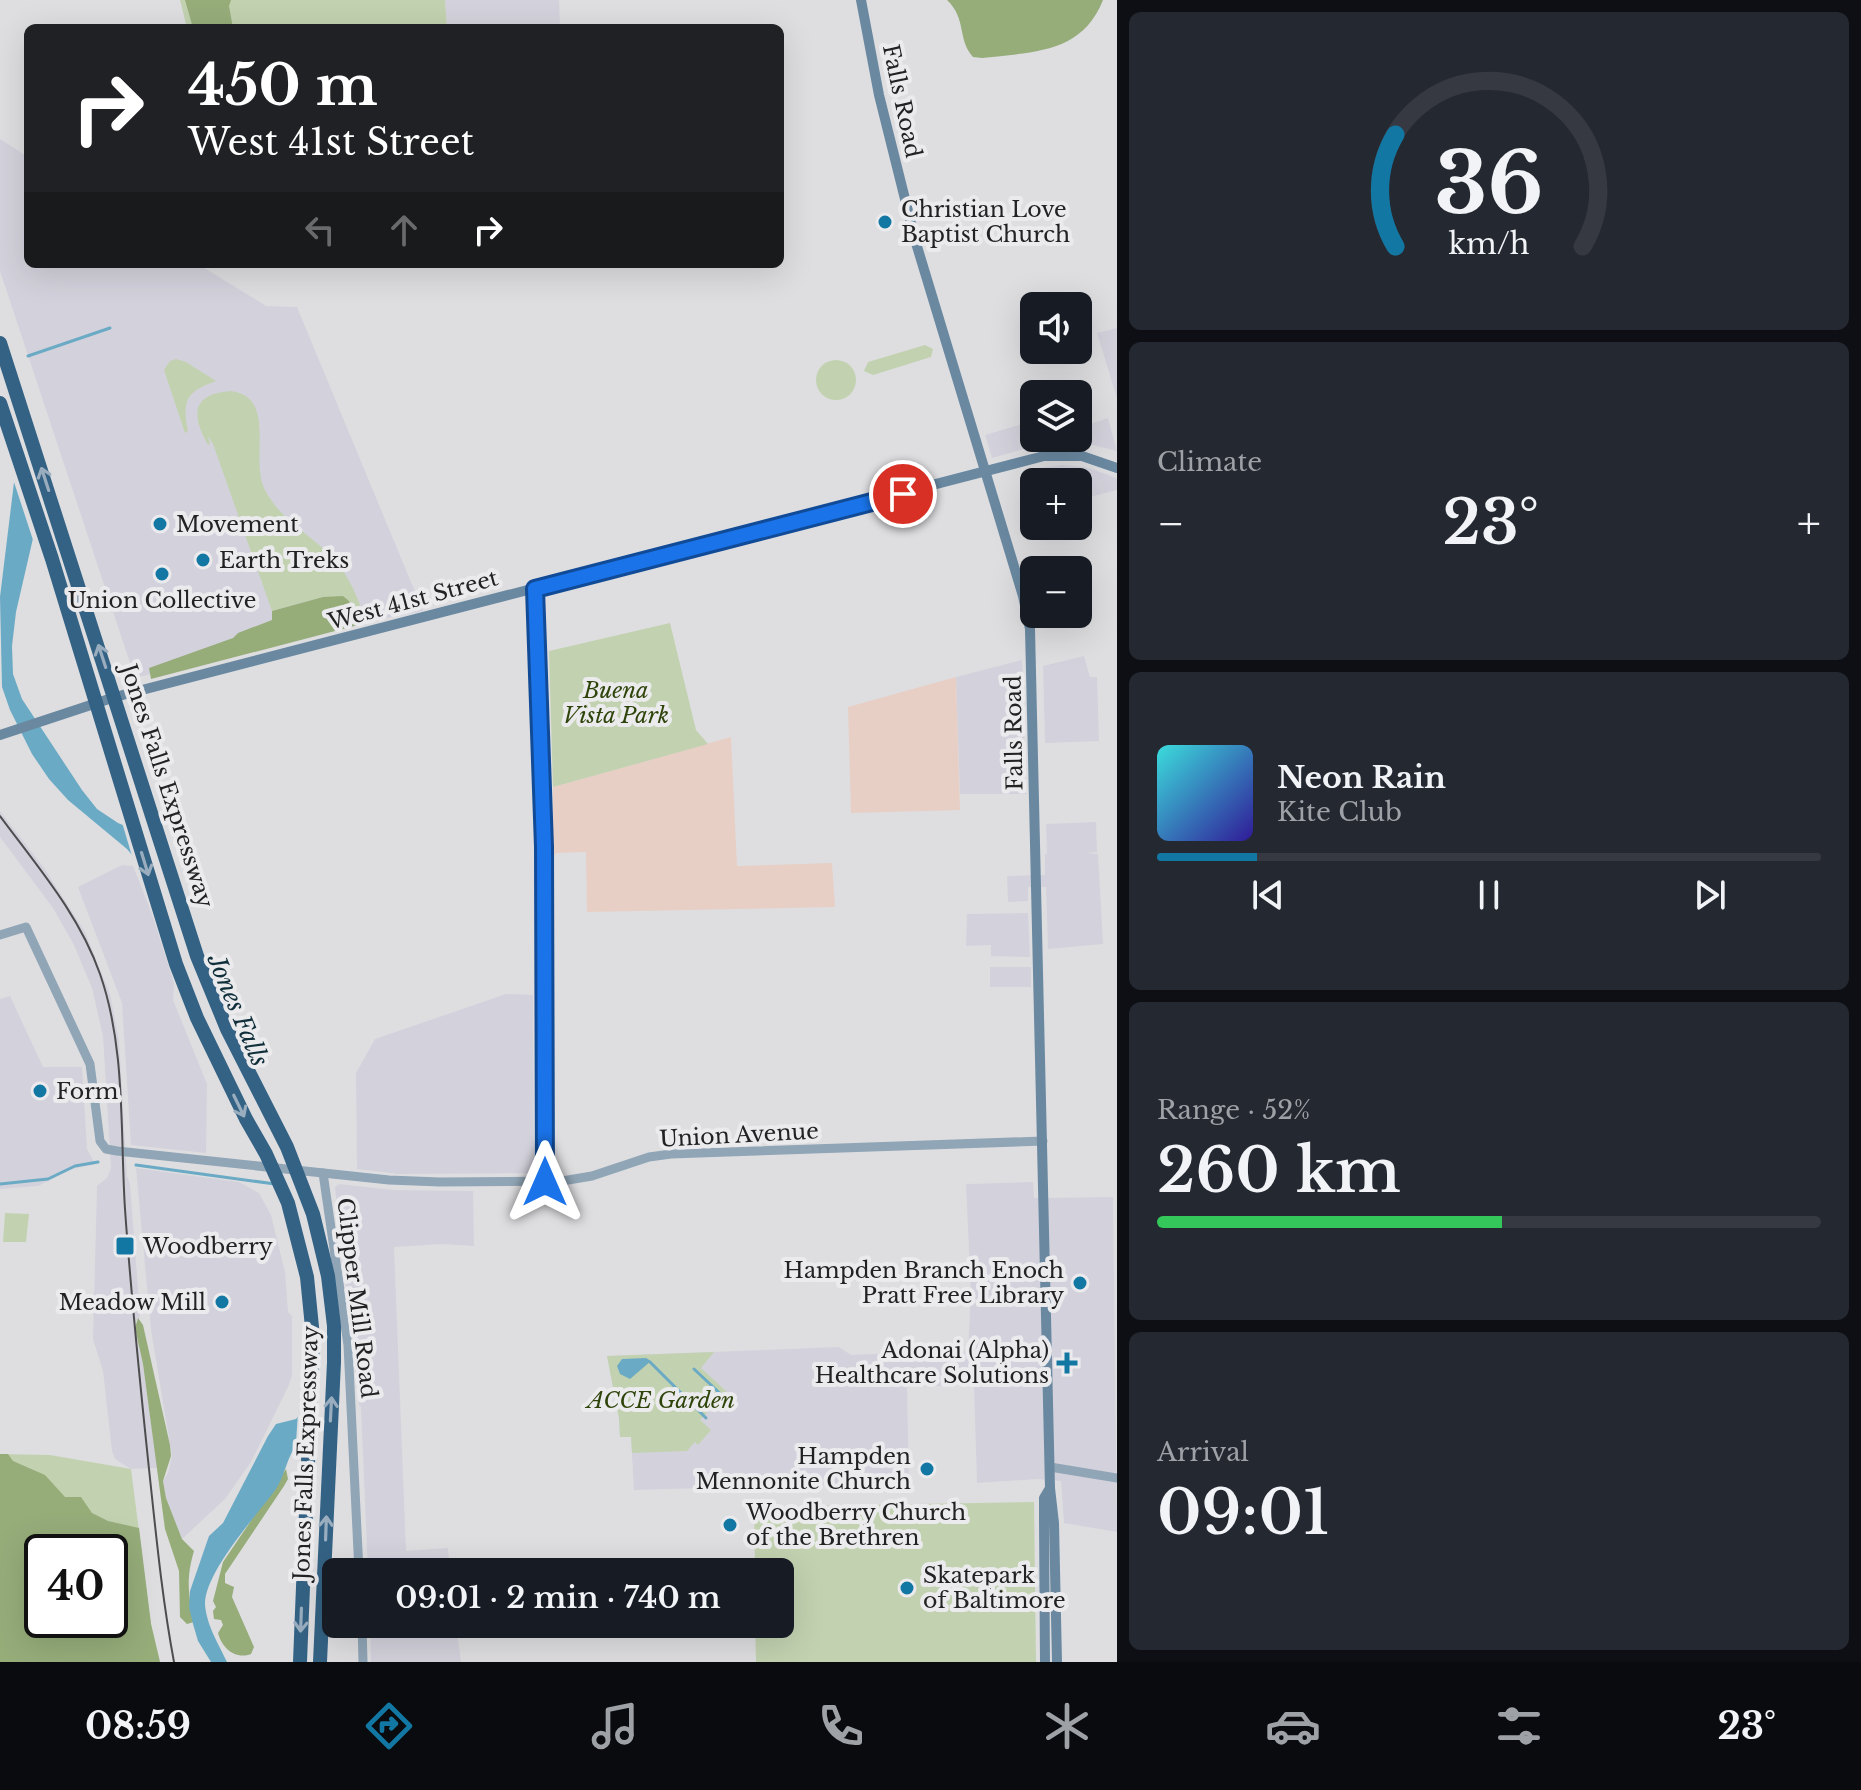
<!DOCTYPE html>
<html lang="en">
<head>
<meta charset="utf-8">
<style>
  body { margin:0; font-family:"Libre Baskerville",serif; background:#242831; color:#f1f3f6; height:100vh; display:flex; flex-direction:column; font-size:30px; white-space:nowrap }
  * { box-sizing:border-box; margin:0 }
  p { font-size:26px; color:#9ea1a6 }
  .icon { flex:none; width:44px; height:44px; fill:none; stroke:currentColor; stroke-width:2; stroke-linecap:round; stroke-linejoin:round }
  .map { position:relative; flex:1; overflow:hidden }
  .details { display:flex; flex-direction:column; gap:12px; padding:12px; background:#0d0f14; width:744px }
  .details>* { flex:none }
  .banner { position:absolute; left:24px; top:24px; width:760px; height:244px; border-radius:12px; box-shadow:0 8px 32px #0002; background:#202124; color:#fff; overflow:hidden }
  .fabs { position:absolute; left:1020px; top:292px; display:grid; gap:16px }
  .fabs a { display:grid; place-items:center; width:72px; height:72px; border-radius:12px; background:#171b24; box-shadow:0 8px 32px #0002; font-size:40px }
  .speed { position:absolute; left:24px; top:1534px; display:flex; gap:16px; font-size:40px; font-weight:700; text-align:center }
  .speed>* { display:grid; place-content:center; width:104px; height:104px; border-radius:50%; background:#171b24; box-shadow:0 8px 32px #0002; line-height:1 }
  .speed .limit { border:4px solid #111; border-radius:12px; background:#fff; color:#111 }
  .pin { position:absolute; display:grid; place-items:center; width:68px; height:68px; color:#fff; margin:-34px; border:4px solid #fff; border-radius:50%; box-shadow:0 2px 8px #0007 }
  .me { position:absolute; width:88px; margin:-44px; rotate:0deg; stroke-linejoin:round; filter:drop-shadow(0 0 6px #0008) }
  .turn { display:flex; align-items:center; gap:28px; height:168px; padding:0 32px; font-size:36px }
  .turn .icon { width:104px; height:104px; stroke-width:2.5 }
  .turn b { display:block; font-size:56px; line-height:68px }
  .lanes { display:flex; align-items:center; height:76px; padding:0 32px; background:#0003; justify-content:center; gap:40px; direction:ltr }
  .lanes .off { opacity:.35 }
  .big { font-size:60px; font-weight:600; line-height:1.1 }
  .details .tile { flex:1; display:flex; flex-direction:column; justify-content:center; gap:12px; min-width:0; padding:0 28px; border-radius:12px; background:#242831 }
  .details .dial { align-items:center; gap:0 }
  .dial svg { height:208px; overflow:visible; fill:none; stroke:#363941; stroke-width:7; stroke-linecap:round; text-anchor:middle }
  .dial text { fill:#f1f3f6; stroke:none }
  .song { display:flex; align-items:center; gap:24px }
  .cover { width:96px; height:96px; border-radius:12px; background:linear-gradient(135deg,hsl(180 70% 55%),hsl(250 70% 35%)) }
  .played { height:8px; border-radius:4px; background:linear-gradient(90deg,#1377a3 15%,#363941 15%) }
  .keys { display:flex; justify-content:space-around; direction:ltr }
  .heat { display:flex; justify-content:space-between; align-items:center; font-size:44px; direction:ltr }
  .charge { height:12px; border-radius:6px; background:linear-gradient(90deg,#34c759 52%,#363941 0) }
  .trip { position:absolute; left:322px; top:1558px; width:472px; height:80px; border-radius:12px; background:#171b24; box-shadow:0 8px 32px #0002; font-weight:600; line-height:80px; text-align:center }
  .tab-bar { display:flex; height:128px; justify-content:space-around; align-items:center; background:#090b0e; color:#9ea1a6 }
  .tab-bar .icon { width:56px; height:56px }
  .tab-bar .active { color:#1377a3 }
  .tab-bar b { font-size:36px; color:#f1f3f6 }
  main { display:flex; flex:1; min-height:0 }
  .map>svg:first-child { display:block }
</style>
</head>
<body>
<main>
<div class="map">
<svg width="1117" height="1662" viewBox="0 0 1117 1662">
  <rect width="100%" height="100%" fill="#dedee1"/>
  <g fill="#d3d2dc">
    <path d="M445 0H559L560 28H447Z"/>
    <path d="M0 139 28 157V264H198L266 306 297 307 423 611 351 625 135 678 0 271Z"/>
    <path d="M1117 328V398L1097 333Z"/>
    <path d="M1034 414V438H1078V416L1082 427 1108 418 1117 451 1080 442H1061L1031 447 992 458 985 435 1022 424 1025 433 1032 431 1028 415Z"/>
    <path d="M1063 465 1085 467 1109 475 1117 479V490L1078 500V482H1042L1038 468Z"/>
    <path d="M1084 656 1090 677H1097L1099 741 1045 743 1043 666Z"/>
    <path d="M1022 660 1026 794H960L956 677Z"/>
    <path d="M0 811 44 868 85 932 110 994 119 1041 127 1176 130 1184 140 1315 139 1319 135 1321V1328L143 1364 157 1468 131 1469 115 1459 112 1451 103 1371 93 1339 97 1186 107 1178 111 1168 103 1036 92 988 74 945 53 908 0 837Z"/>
    <path d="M1096 822 1097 852 1087 853 1098 854 1103 944 1048 949 1046 887H1028V901L1008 902 1007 876 1045 875V854L1049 853H1047L1046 824Z"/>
    <path d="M122 865 133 866 152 914 174 983 173 1000 207 1084 206 1153 131 1145 122 1003 78 887Z"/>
    <path d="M1028 913 1030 957 991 956V945L966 946 967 914Z"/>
    <rect x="990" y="967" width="41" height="20"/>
    <path d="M506 994 533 995 534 1169 532 1173 398 1174 357 1169 356 1073 375 1039Z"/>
    <path d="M10 996 43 1067H82L87 1149 95 1164 72 1169 38 1186 0 1189V999Z"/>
    <path d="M136 1168 239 1182 259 1193 271 1215 285 1272 288 1312 292 1316V1375L289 1385 251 1462 225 1499 182 1539 166 1498 163 1481 168 1473 172 1456 151 1330Z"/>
    <path d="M1033 1182 1034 1198 1113 1197 1117 1532 1064 1523 1061 1481 1038 1479 977 1483 974 1385 907 1387 909 1482 634 1490 631 1437H620L619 1418 607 1356 839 1347 851 1355 968 1350 971 1293 966 1184Z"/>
    <path d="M339 1184 393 1190 473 1191 474 1246 442 1244 394 1247 406 1551 448 1548 450 1572H368L361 1407 359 1405 335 1187Z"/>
    <path d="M370 1624H456L461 1662H371Z"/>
  </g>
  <g fill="#e7cfc5">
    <path d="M956 677 960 810 851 813 848 707Z"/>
    <path d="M731 737 737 866 832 863 835 907 587 912 586 852 557 853 553 857V787Z"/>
  </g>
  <g fill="#c2d2b0" fill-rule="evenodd">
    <path d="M180 0H445L447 28H187Z"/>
    <path d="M925 345 933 349 931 357 873 375 864 371 868 362Z"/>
    <path d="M176 359 186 362 216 381C186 392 182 400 188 431L185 433 164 370 170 361Z"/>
    <circle cx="836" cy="380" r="20"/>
    <path d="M231 391C278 397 249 460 265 490 279 517 304 531 326 551 346 570 357 593 365 620L358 625 349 601 323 597 272 611 213 444 208 436 210 444 208 445C192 416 190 394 231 391Z"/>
    <path d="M670 623 696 730 708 744 553 787 549 651Z"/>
    <path d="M5 1213 29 1214 26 1242H3Z"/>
    <path d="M714 1352 701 1368 727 1392 700 1420 711 1430 698 1445 695 1442 687 1451 632 1453 631 1437H620L619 1418 607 1356Z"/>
    <path d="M0 1454 50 1455 131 1469 151 1624 160 1662H0ZM42 1552H110V1620H42Z"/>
    <path d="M1034 1502 1036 1662H756L755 1624H780V1572H755L754 1507Z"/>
  </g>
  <g fill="#96ad7a" fill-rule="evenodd">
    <path d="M185 0H231L229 6 233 28H193Z"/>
    <path d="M947 0H1103C1082 54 1032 52 982 58L973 57C957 39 967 19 947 0Z"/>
    <path d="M343 596 349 601 358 625 151 679 149 668 233 638 238 633 272 620V611L323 597Z"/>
    <path d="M138 1318 143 1325 170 1445 171 1456 163 1481 166 1498 182 1539 194 1551C186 1578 188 1594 194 1622L187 1624 180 1617 179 1571 165 1529 143 1364 135 1328Z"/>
    <path d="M0 1454H8L13 1461 45 1475 65 1497H81L92 1513 108 1521 139 1528 151 1624 160 1662H0ZM110 1552V1620H42V1552Z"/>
    <path d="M286 1469 288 1479 284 1486 225 1574V1583L234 1587 232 1597 254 1647 251 1654C235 1660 222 1648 218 1633L223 1625 221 1620 214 1619 213 1611 216 1607 213 1601 223 1562Z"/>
  </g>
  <g fill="#6baac4">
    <path d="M0 357 18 392 41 465 40 508 16 612 12 646 13 674 22 699 82 790 97 809 118 823 142 833 169 863 178 883 233 1055 295 1179 321 1254 330 1329 327 1415C321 1431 307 1432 297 1444 287 1457 285 1475 276 1489 256 1516 205 1572 205 1604 206 1624 219 1645 227 1662H211L198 1641 193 1624 189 1607 190 1591 209 1536 223 1523 268 1436 276 1424 296 1419 304 1409 310 1358 302 1268 296 1233 284 1194 206 1046 171 942 138 862 127 849 68 800 49 779 32 754 10 710 2 687 0 597 16 466 0 402Z"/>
    <path d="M646 1358 651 1361 630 1379 620 1374 617 1366 622 1359Z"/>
  </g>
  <g fill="#dedee1">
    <path d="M0 353 45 488 39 529 34 543 11 473 12 466 0 416Z"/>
    <path d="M121 819 144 830 161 846 172 862 181 881 212 982 283 1144 331 1291 326 1428 303 1444 295 1458 298 1412 303 1397 306 1358 302 1304 292 1234 267 1165 248 1137 203 1048 168 944 134 863Z"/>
  </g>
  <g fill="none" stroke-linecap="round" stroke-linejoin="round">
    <g stroke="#6baac4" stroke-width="3">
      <path d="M28 356 110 328"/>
      <path d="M136 1165 275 1184"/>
      <path d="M0 1184 48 1179 75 1166 98 1162"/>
      <path d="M650 1362 706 1418"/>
      <path d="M694 1369 727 1400"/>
    </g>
    <g stroke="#90a5b6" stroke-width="9">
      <path d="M535 589 544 847 545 1182"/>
      <path d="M0 935 26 927 90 1064 100 1141 106 1149 117 1151 389 1180 440 1182 562 1181 592 1176 649 1157 671 1154 1043 1141"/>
      <path d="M323 1173 348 1345 359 1572"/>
      <path d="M1050 1467 1117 1478"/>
      <path d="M362 1624 363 1662"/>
    </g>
    <g stroke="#6a89a1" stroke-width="10">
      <path d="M861 0 879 95 916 243 1023 596 1030 629 1050 1488 1054 1523 1057 1662"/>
      <path d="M0 735 115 697 1044 456H1082L1117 468"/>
      <path d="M1045 1662 1044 1521V1498L1050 1488"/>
    </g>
    <g stroke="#346284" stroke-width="14">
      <path d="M0 343 197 956 227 1029 287 1147 313 1214 328 1276 334 1326V1362L320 1662"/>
      <path d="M0 403 52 559 176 964 197 1018 246 1119 266 1154 288 1203 307 1277 313 1337 300 1662"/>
    </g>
    <path stroke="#4d4d4f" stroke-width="2" d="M0 816C37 866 79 914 100 974 126 1048 120 1132 125 1209 131 1296 140 1383 149 1469 156 1534 162 1598 174 1662"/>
  </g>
  <defs><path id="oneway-shaft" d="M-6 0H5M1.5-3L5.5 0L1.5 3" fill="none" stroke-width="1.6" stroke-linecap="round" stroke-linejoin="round" transform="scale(2)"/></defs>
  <g stroke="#99adbe">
    <use href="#oneway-shaft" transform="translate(45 479) rotate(-108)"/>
    <use href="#oneway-shaft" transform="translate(102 656) rotate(-108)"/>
    <use href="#oneway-shaft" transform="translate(145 864) rotate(73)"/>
    <use href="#oneway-shaft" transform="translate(239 1106) rotate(64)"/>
    <use href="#oneway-shaft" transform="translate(331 1409) rotate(-87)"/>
    <use href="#oneway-shaft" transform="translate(326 1528) rotate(-88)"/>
    <use href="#oneway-shaft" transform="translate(301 1620) rotate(92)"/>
  </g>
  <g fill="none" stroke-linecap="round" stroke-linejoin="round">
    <g stroke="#114b97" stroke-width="20">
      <path id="route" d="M545 1182 544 847 535 589 903 494"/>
    </g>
    <use href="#route" stroke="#1a73e8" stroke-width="14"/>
  </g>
  <g fill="#1377a3" stroke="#ebebee" stroke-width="3">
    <circle cx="885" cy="222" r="8"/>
    <circle cx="160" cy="524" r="8"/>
    <circle cx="203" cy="560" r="8"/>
    <circle cx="162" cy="574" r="8"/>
    <circle cx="40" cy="1091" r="8"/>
    <rect x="115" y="1236" width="20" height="20" rx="4"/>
    <circle cx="1080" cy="1283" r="8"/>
    <circle cx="222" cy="1302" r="8"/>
    <path d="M1063 1351h8v8h8v8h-8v8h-8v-8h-8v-8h8z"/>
    <circle cx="927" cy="1469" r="8"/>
    <circle cx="730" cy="1525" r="8"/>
    <circle cx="907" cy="1588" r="8"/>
  </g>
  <g text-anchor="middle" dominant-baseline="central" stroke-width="8" stroke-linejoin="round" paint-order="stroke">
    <g font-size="22" fill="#222223" stroke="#ebebee">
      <text transform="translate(902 101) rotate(78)">Falls Road</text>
      <text transform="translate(413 600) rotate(-15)">West 41st Street</text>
      <text transform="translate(1014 733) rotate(-91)">Falls Road</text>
      <text transform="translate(167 786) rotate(72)">Jones Falls Expressway</text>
      <text transform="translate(739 1135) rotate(-3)">Union Avenue</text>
      <text transform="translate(357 1298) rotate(83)">Clipper Mill Road</text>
      <text transform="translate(306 1453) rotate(-88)">Jones Falls Expressway</text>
    </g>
    <g font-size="22" fill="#222223" stroke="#ebebee" text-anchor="start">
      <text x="901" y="209">Christian Love<tspan x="901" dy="25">Baptist Church</tspan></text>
      <text x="176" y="524">Movement</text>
      <text x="219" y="560">Earth Treks</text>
      <text x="162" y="600" text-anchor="middle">Union Collective</text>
      <text x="56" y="1091">Form</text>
      <text x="143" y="1246">Woodberry</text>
      <text x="1064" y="1270" text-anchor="end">Hampden Branch Enoch<tspan x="1064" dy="25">Pratt Free Library</tspan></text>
      <text x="206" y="1302" text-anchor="end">Meadow Mill</text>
      <text x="1049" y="1350" text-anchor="end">Adonai (Alpha)<tspan x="1049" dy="25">Healthcare Solutions</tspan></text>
      <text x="911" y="1456" text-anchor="end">Hampden<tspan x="911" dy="25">Mennonite Church</tspan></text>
      <text x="746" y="1512">Woodberry Church<tspan x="746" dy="25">of the Brethren</tspan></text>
      <text x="923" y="1575">Skatepark<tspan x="923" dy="25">of Baltimore</tspan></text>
    </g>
    <g font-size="22" font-style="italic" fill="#2f440a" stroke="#ebebee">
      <text x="616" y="690">Buena<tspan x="616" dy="25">Vista Park</tspan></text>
      <text x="661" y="1400">ACCE Garden</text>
    </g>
    <g font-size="24" font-style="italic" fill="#102f3b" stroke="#ebebee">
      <text transform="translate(238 1010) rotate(67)">Jones Falls</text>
    </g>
  </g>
</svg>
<div class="fabs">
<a><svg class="icon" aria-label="sound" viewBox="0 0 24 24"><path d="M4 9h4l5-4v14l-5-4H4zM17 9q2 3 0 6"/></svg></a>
<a><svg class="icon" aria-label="layers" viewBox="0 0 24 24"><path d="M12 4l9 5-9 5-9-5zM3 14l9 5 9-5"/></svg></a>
<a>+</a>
<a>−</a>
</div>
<div class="speed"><div class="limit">40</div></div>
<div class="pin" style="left:903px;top:494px;background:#d93025"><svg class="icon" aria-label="arrive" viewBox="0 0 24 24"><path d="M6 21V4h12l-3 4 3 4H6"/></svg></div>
<svg class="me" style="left:545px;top:1182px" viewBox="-20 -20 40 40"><path d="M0-17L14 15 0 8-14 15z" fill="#1a73e8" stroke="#fff" stroke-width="4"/></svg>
<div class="trip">09:01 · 2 min · 740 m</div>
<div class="banner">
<div class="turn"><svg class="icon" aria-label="right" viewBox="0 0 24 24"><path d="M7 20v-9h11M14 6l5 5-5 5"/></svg><div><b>450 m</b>West 41st Street</div></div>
<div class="lanes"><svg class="icon off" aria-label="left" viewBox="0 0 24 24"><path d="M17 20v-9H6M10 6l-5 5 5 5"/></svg><svg class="icon off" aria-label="ahead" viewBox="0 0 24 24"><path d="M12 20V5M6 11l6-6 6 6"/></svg><svg class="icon" aria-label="right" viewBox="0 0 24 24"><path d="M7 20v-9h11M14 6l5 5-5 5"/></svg></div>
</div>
</div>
<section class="details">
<div class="tile dial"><svg viewBox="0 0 100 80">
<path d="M14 69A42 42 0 1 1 86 69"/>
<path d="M14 69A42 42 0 0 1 14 26" stroke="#1377a3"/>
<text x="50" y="56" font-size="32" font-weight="700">36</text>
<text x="50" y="72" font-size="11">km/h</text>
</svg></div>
<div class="tile"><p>Climate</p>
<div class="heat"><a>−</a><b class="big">23°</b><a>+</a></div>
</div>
<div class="tile">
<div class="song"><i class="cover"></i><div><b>Neon Rain</b><p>Kite Club</p></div></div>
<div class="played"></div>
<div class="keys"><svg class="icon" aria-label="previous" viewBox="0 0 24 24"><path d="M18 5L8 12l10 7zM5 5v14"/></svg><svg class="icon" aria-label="pause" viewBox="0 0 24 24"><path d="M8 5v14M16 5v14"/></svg><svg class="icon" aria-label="next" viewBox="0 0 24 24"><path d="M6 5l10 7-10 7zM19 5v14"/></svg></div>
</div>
<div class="tile"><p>Range · 52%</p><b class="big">260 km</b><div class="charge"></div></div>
<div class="tile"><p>Arrival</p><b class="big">09:01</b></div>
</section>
</main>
<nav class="tab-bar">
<b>08:59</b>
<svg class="icon active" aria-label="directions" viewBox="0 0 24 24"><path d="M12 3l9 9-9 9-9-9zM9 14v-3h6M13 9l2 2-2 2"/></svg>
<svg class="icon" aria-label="music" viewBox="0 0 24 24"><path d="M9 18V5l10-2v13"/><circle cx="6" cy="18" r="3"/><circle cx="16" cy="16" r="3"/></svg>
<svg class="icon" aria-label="phone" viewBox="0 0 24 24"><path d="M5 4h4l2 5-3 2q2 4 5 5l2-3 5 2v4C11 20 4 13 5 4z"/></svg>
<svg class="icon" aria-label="climate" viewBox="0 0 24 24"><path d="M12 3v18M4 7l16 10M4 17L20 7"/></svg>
<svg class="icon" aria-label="car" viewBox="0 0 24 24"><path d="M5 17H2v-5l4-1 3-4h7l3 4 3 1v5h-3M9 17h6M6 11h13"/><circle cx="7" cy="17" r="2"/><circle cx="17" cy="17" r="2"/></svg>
<svg class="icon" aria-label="filters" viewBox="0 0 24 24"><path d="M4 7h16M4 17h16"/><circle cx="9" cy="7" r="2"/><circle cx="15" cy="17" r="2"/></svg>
<b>23°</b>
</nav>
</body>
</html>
